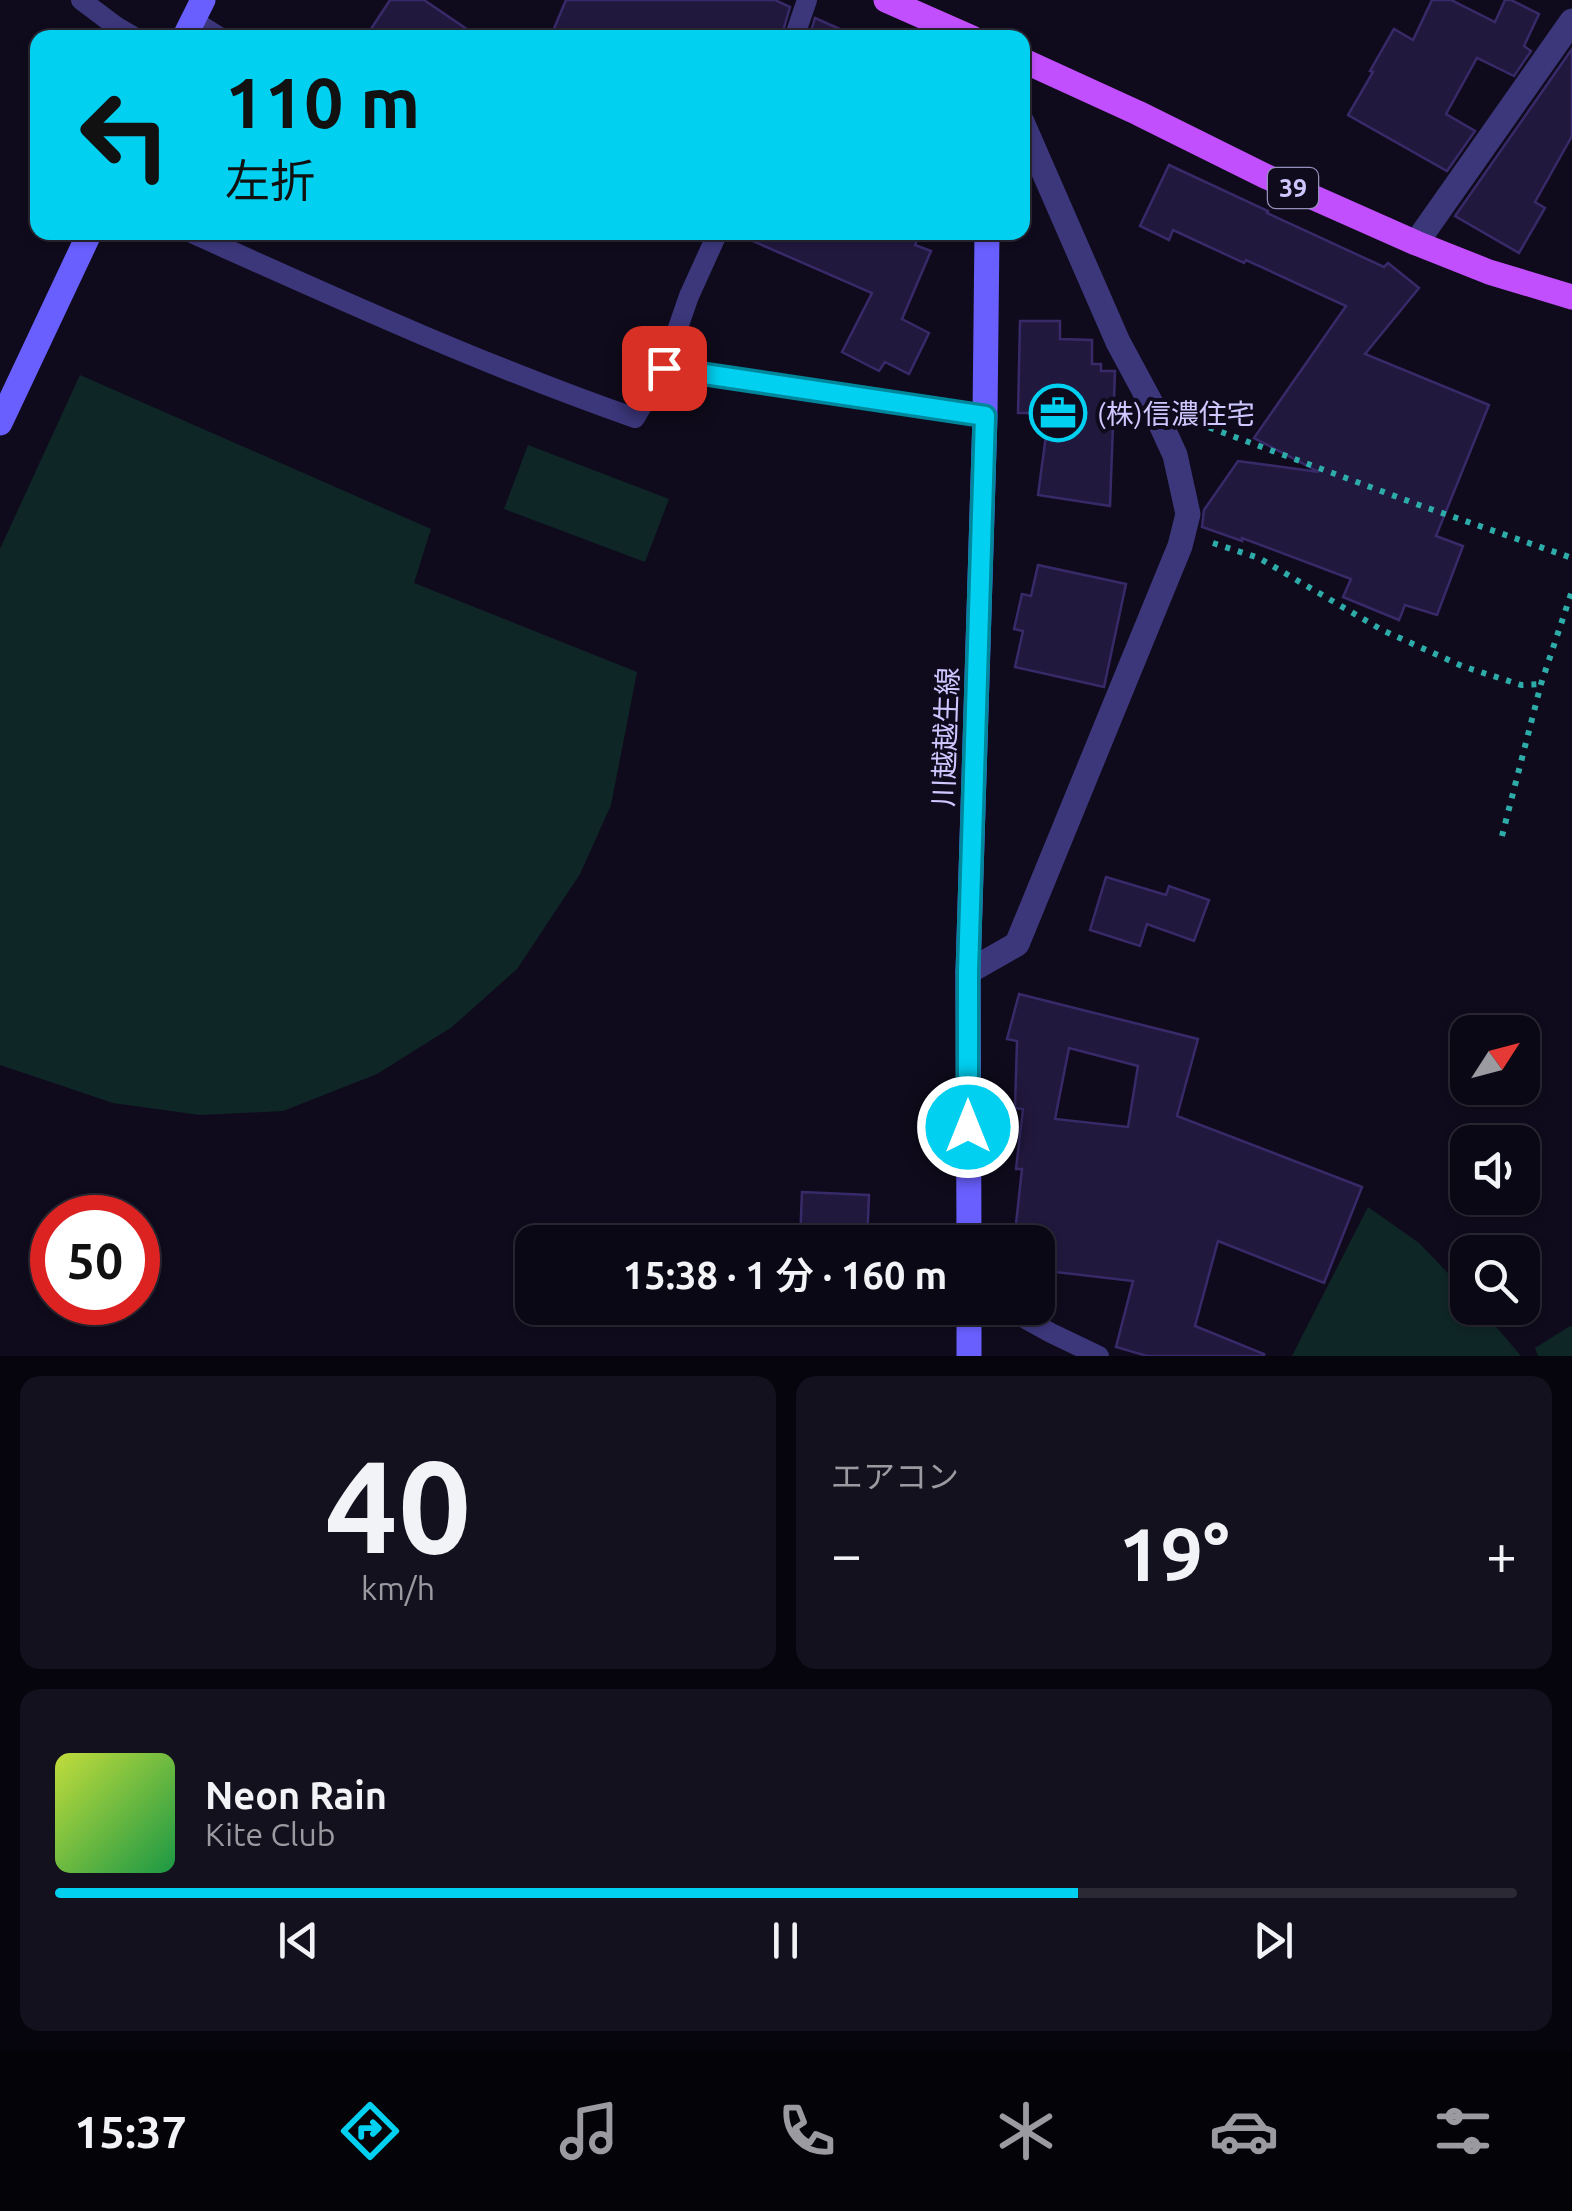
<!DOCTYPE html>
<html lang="ja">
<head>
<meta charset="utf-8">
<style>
  body { margin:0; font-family:Ubuntu,"Noto Sans JP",sans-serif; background:#14111e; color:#f1f3f6; height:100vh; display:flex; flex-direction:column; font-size:38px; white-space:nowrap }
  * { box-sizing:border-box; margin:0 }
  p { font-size:32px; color:#9a9aa0 }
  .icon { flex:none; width:55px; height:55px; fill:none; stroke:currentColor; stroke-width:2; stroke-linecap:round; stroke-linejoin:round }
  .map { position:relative; height:1356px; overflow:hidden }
  .details { display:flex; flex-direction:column; gap:20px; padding:20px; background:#06040c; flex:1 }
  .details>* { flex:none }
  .banner { position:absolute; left:30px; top:30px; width:1000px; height:210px; border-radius:20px; box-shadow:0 2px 8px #0004,0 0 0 2px #2b2934; background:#02d0f0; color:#111; overflow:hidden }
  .needle { width:65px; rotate:54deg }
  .tools { position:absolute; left:1450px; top:1015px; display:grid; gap:20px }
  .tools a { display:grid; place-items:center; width:90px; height:90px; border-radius:20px; background:#0b0815; box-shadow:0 2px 8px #0004,0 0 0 2px #2b2934; font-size:50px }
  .speed { position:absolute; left:30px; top:1195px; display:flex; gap:20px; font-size:50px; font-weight:700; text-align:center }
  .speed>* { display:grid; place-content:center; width:130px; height:130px; border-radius:50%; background:#0b0815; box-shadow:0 2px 8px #0004,0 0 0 2px #2b2934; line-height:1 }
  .speed .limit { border:15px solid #d22; background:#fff; color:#111 }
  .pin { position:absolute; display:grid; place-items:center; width:85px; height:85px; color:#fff; margin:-42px; border-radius:20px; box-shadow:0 5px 15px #0006 }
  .me { position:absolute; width:110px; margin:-55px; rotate:0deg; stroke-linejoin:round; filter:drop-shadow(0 0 8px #0008) }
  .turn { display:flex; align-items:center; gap:35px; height:210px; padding:0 30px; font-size:45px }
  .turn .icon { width:130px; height:130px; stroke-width:2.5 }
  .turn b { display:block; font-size:70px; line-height:85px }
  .big { font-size:75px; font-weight:600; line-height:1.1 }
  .details .tile { flex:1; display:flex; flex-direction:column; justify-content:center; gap:15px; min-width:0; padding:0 35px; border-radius:20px; background:#14111e }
  .details .dial { align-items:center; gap:0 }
  .dial b { font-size:130px; line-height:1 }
  .song { display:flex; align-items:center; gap:30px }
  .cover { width:120px; height:120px; border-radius:15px; background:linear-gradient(135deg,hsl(70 70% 55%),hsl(140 70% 35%)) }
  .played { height:10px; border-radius:5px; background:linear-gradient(90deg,#02d0f0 70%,#2b2934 70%) }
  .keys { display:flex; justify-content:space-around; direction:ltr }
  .heat { display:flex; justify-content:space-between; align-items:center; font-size:55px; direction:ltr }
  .details .tiles { flex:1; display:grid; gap:20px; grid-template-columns:1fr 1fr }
  .tile:last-child { grid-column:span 2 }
  .trip { position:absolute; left:515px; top:1225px; width:540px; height:100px; border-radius:20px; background:#0b0815; box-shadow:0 2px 8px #0004,0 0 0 2px #2b2934; font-weight:600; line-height:100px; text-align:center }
  .tabs { display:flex; height:160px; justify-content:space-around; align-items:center; background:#040308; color:#9a9aa0 }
  .tabs .icon { width:70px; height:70px }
  .tabs .selected { color:#02d0f0 }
  .tabs b { font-size:45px; color:#f1f3f6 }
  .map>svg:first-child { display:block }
</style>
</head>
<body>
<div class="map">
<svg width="1572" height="1356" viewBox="0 0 1572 1356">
  <rect width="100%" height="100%" fill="#0f0b1c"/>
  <g fill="#0f2626">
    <path d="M80 375 431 529 414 583 637 672 611 805 580 874 517 969 452 1027 377 1074 283 1111 200 1115 113 1103 0 1065V549Z"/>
    <path d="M528 445 669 499 645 562 504 509Z"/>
    <path d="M1368 1207 1419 1243 1467 1293 1468 1308H1480L1521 1356H1292Z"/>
    <path d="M1570 1326 1572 1327V1356H1538L1535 1348Z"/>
  </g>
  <g fill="#21183d" stroke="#382a69" stroke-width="2.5" fill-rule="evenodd">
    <path d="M390 0H424L480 38H365Z"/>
    <path d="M566 0H775L790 7 781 38H550Z"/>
    <path d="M1432 0H1451L1495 22 1505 0H1511L1539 14 1524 46 1531 51 1514 76 1477 58 1446 114 1475 131 1447 171 1348 115 1373 72 1370 71 1394 29 1413 40Z"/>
    <path d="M815 18 860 38H809Z"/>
    <path d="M1572 49V136L1535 202 1545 208 1519 253 1455 216Z"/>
    <path d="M1169 165 1268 211 1267 213 1384 267 1388 263 1419 288 1365 354 1489 405 1436 536 1463 546 1437 615 1405 605 1399 620 1343 597 1351 579 1242 538V541L1202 527 1204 510 1238 461 1319 472 1254 438 1346 306 1246 260 1244 263 1173 230 1169 240 1140 226Z"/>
    <path d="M732 232H921L915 245 931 251 902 319 929 333 909 374 885 362 879 371 842 352 872 293Z"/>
    <path d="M1020 321H1060V339L1092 340V364H1101V371H1115L1110 506 1038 495 1049 413H1018Z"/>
    <path d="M1038 565 1126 584 1104 687 1015 667 1023 631 1014 629 1022 594 1031 596Z"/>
    <path d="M1106 877 1166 895 1169 886 1209 900 1194 941 1147 924 1140 946 1090 930Z"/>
    <path d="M1019 994 1198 1039 1177 1116 1362 1187 1324 1283 1218 1241 1195 1326 1264 1354V1356H1147L1116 1347 1133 1281 1038 1270V1242H1014L1022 1169H1016L1023 1109 1015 1108 1017 1041 1007 1039ZM1069 1048 1138 1066 1128 1127 1055 1119Z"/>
    <path d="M802 1192 869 1195 867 1242 800 1241Z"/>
  </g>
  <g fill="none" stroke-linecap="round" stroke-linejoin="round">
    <g stroke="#2daca9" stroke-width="6" stroke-dasharray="5 8" stroke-linecap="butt">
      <path d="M1197 423 1419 505 1572 558"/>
      <path d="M1213 543 1259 558 1382 630 1462 666 1521 685 1541 684"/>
      <path d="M1502 836 1541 684 1572 591"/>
    </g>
    <g stroke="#3c377b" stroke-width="20">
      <path d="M81 0 117 27 136 38"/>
      <path d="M194 21 221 38"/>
      <path d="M794 38 807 0"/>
      <path d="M189 232C336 298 483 365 635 418L664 368 689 296 718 232"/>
      <path d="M664 368 985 416"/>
      <path d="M1006 1308 1051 1333 1099 1356"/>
    </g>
    <g stroke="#3c377b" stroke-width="25">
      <path d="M1416 243 1572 21"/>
      <path d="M968 972 1017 944 1180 546 1188 514 1175 455 1153 407 1118 342 1022 122"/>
    </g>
    <g stroke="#695ffe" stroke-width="25">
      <path d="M184 38 203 0"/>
      <path d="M0 423 90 232"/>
      <path d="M969 1242 968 972 985 416 987 232"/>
      <path d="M969 1356V1308"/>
    </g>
    <g stroke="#c24ffd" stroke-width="25">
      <path d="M886 0 972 38"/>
      <path d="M1022 60 1138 113 1265 176 1416 243 1489 272 1572 297"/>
    </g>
  </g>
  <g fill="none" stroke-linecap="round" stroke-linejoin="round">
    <g stroke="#01879c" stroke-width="25">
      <path id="route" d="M664 368 985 416 968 972V1127"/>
    </g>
    <use href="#route" stroke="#02d0f0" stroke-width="18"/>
  </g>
  <defs>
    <g id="office-ring" transform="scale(2.875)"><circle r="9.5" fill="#0f0b1c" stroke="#02d0f0" stroke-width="1.5"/><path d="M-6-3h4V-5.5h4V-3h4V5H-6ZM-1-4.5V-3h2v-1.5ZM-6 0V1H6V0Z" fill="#02d0f0"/></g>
  </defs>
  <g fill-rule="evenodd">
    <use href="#office-ring" x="1058" y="413"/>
  </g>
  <g text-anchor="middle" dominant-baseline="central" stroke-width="8" stroke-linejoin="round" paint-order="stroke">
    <rect fill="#0f0b1c" stroke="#958fbb" stroke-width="2.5" x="1268" y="168" width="50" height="40" rx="8"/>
    <g font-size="25" font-weight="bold" fill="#cfc7ff">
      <text x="1293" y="188">39</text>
    </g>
    <g font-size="28" fill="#cfc7ff" stroke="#0f0b1c" text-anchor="start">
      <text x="1097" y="413">(株)信濃住宅</text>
    </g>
    <g font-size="28" fill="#cfc7ff" stroke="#0f0b1c">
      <text transform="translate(945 737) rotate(-88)">川越越生線</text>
    </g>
  </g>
</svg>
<div class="tools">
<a><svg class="needle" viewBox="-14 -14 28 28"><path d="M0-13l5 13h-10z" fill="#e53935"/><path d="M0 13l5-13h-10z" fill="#9a9aa0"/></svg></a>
<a><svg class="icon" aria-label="sound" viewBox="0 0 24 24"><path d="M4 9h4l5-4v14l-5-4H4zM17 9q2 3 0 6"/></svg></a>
<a><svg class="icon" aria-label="search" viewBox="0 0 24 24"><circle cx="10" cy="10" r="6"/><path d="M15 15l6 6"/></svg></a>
</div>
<div class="speed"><div class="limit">50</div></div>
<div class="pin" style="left:664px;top:368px;background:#d93025"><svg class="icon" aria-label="arrive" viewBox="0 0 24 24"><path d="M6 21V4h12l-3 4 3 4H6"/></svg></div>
<svg class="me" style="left:968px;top:1127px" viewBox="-20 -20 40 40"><circle r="17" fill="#02d0f0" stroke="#fff" stroke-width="3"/><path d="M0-11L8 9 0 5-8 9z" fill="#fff"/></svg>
<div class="trip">15:38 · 1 分 · 160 m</div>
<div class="banner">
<div class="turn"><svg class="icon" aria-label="left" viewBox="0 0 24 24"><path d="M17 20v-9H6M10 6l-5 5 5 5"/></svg><div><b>110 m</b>左折</div></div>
</div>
</div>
<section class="details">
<div class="tiles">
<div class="tile dial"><b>40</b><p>km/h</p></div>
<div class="tile"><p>エアコン</p>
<div class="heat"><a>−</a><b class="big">19°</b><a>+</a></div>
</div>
<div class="tile">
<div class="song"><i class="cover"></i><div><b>Neon Rain</b><p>Kite Club</p></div></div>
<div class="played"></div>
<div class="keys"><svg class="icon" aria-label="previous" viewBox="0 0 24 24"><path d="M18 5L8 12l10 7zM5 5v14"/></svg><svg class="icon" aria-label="pause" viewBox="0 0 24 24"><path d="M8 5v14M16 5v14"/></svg><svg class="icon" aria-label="next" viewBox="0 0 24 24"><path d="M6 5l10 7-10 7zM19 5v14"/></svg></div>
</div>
</div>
</section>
<nav class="tabs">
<b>15:37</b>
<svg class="icon selected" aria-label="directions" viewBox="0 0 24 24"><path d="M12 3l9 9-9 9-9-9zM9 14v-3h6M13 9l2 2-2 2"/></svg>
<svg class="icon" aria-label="music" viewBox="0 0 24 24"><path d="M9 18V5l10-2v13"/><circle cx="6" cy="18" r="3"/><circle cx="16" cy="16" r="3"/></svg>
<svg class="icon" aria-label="phone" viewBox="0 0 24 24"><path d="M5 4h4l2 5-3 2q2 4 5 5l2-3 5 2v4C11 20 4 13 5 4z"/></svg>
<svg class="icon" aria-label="climate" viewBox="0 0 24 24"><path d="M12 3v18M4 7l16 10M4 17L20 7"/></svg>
<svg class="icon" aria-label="car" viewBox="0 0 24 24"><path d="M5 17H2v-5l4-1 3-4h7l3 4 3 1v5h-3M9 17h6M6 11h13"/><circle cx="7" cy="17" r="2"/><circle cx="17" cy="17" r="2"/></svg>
<svg class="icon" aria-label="filters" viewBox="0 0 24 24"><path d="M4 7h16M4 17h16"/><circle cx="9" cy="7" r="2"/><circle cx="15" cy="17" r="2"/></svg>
</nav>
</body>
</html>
